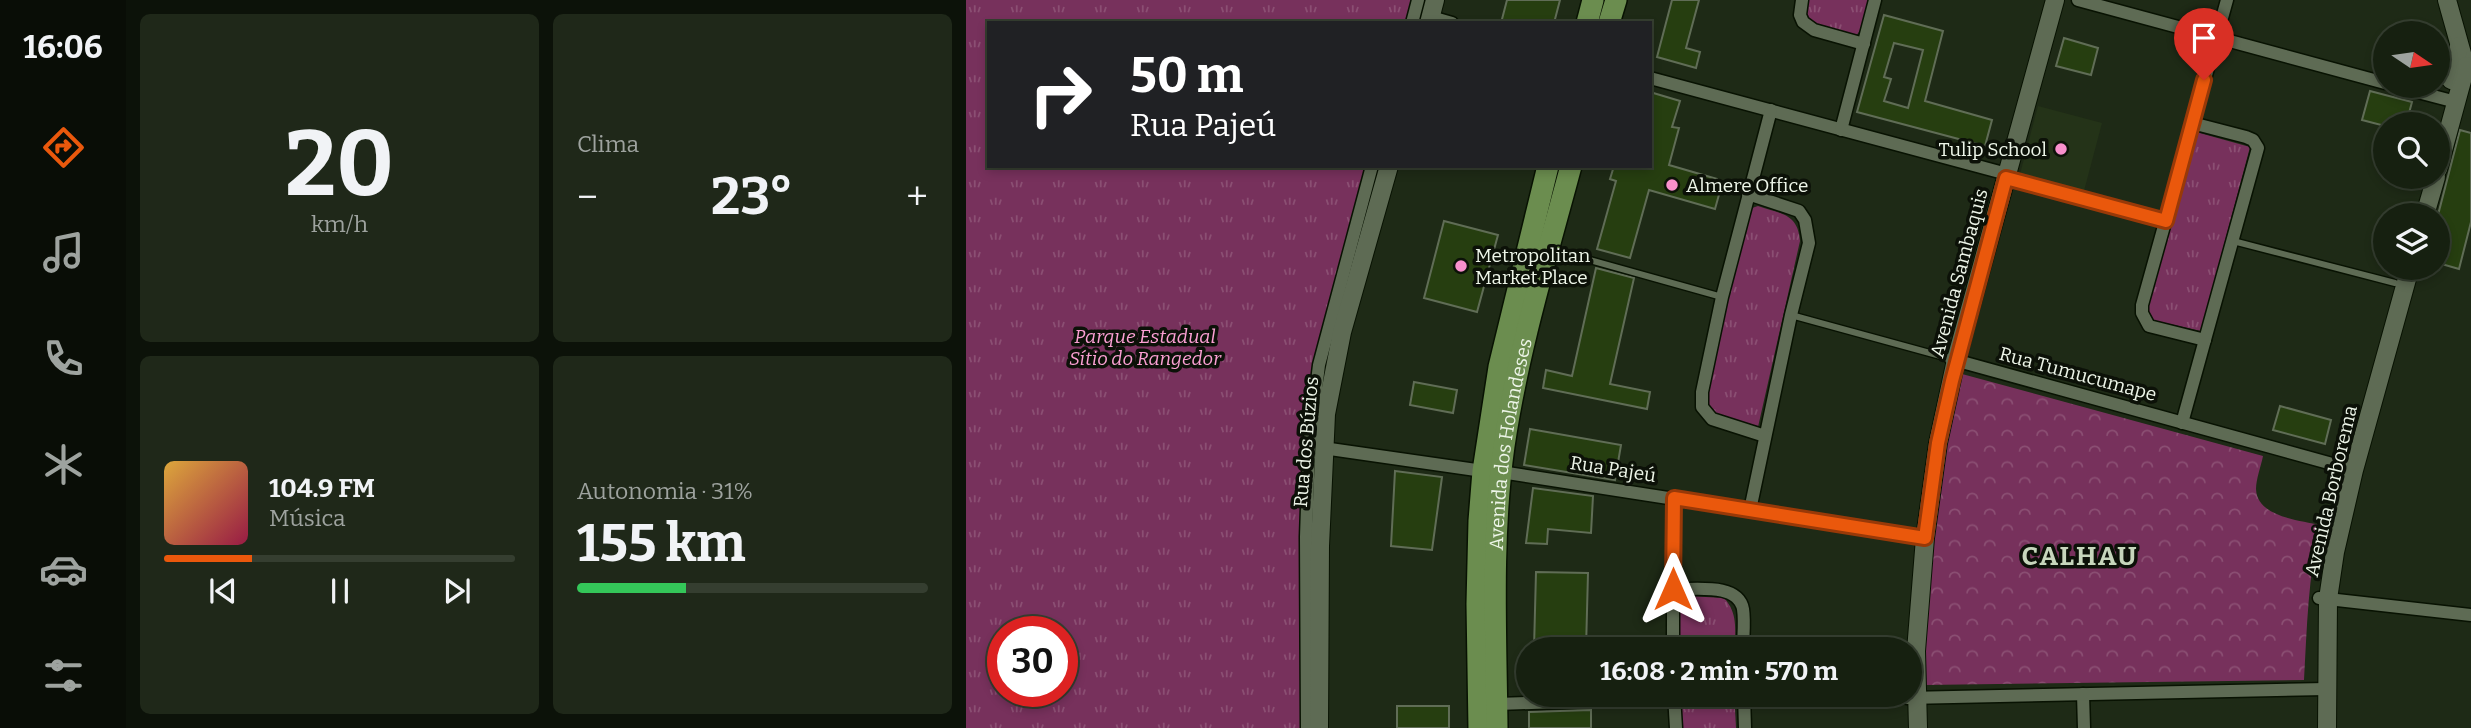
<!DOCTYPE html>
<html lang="pt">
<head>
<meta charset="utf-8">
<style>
  body { margin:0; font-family:Bitter,serif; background:#1f2819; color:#f1f3f6; height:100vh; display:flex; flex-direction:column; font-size:26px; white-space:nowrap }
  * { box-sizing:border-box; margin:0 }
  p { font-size:23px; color:#9ea39f }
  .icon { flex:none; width:38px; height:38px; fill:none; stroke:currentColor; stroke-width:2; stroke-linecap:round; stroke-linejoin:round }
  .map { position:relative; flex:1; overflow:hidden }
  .sheet { display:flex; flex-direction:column; gap:14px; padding:14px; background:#0c1209; width:840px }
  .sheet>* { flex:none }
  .banner { position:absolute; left:21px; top:21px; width:665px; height:147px; border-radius:0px; box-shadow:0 4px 10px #0003,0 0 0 2px #353e30; background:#202124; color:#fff; overflow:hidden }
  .needle { width:46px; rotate:103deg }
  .buttons { position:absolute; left:1407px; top:21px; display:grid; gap:14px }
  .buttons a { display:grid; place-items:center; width:77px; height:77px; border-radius:50%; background:#162010; box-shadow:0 4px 10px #0003,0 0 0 2px #353e30; font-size:35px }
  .speed { position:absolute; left:21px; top:616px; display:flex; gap:14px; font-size:35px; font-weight:700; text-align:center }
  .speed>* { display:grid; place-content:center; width:91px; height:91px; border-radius:50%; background:#162010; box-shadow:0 4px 10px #0003,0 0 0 2px #353e30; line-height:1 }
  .speed .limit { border:10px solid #d22; background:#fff; color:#111 }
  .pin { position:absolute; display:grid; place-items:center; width:60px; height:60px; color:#fff; margin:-72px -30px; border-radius:50% 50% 50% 0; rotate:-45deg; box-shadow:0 0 7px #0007 }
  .pin .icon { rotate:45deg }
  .me { position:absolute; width:77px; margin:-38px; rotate:0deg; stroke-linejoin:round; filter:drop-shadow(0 0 5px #0008) }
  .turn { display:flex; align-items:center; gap:24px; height:147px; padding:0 28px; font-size:32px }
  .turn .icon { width:91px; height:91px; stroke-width:2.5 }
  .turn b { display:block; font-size:49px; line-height:60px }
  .big { font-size:52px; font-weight:700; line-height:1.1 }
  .sheet .widget { flex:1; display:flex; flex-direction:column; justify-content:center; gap:10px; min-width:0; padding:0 24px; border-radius:10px; background:#1f2819 }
  .sheet .dial { align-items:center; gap:0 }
  .dial b { font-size:91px; line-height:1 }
  .song { display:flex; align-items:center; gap:21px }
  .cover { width:84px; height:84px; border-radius:10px; background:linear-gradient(135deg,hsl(40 70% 55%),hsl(340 70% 35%)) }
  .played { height:7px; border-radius:4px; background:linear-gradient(90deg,#ea580c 25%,#353e30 25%) }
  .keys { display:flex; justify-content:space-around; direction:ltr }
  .heat { display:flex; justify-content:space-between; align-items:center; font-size:38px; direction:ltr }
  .charge { height:10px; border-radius:5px; background:linear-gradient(90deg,#34c759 31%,#353e30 0) }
  .sheet .tiles { flex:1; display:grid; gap:14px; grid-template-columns:repeat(2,1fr) }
  .trip { position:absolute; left:550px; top:637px; width:406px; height:70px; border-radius:35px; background:#162010; box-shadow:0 4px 10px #0003,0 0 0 2px #353e30; font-weight:700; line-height:70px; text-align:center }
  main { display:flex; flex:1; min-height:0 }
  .dock { display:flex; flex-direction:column; width:126px; justify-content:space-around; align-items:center; background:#090d06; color:#9ea39f }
  .dock .icon { width:49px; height:49px }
  .dock .current { color:#ea580c }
  .dock b { font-size:32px; color:#f1f3f6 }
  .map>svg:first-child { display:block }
</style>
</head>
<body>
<main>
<nav class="dock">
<b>16:06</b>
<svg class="icon current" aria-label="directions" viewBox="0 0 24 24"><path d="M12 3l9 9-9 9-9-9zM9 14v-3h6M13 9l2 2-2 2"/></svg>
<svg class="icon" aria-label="music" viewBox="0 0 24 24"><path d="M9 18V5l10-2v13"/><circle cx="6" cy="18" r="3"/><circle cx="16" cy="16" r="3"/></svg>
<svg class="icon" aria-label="phone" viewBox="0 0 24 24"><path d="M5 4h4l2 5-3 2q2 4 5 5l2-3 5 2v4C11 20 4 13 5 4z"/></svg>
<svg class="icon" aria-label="climate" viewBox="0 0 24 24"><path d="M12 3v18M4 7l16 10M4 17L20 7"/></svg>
<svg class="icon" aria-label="car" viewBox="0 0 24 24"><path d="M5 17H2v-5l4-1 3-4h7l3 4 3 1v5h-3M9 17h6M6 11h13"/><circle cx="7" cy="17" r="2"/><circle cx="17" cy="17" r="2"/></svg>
<svg class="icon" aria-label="filters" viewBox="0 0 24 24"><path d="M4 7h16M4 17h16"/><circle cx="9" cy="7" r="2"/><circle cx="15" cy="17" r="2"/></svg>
</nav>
<section class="sheet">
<div class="tiles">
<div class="widget dial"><b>20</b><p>km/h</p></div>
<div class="widget"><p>Clima</p>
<div class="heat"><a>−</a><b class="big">23°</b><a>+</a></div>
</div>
<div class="widget">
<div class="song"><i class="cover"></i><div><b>104.9 FM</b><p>Música</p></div></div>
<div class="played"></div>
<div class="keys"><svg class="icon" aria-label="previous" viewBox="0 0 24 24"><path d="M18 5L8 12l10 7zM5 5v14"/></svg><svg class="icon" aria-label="pause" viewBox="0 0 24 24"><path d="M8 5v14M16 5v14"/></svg><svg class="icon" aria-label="next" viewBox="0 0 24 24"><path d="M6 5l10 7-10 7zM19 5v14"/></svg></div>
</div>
<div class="widget"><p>Autonomia · 31%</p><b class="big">155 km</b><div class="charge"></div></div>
</div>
</section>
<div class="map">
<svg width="1505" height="728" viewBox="0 0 1505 728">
  <defs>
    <pattern id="forest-crowns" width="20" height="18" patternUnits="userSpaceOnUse" patternTransform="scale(1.75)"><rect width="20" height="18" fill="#77315c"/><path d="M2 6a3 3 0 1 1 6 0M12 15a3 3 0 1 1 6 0" fill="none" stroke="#8b4f73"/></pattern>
    <pattern id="park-tufts" width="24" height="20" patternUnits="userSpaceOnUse" patternTransform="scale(1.75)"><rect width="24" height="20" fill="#77315c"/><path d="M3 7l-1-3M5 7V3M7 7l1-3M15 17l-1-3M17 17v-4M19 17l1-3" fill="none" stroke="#8b4f73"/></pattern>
  </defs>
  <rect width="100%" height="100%" fill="#1e2a16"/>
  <path fill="#243318" d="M1072 106 1136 123 1118 191 1054 174Z"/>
  <path fill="url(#forest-crowns)" d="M996 374 1297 456C1295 466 1290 479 1290 489 1291 517 1333 520 1354 525 1342 576 1341 628 1338 680L959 685C956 581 972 475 996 374Z"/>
  <g fill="url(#park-tufts)" fill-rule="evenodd">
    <path d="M0 0H461L455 23H23V166H414L357 370 349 447 345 728H0ZM37 632H96V691H37Z"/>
    <path d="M842 0H902L895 29 890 36 850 25 842 20 840 9Z"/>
    <path d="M1230 132 1284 147 1235 331 1186 320 1181 307Z"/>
    <path d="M792 206C814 214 832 213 834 241L792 427 747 412 741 405V393L783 209Z"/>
    <path d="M721 596 758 598C772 613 769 629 769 649H711C711 634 705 604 721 596Z"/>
    <path d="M764 701 769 709 770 728H714L713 711 724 703Z"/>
  </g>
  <g fill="#263e10" stroke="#606d56" stroke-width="2" fill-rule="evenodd">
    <path d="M541 0H594L588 23H535Z"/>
    <path d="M706 0H733L720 48 734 52 730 68 691 57Z"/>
    <path d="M918 15 977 31 959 101 1026 120 1019 146 891 112ZM928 43 957 50 942 108 918 101 925 79 918 77Z"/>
    <path d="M1098 38 1132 48 1125 75 1090 66Z"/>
    <path d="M1404 91 1446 102 1440 124H1419V126L1396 120Z"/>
    <path d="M684 92 714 101 706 127 713 128 703 165 751 179 748 190 754 191 749 209 683 190 664 258 631 249 650 181 644 179 648 166H684Z"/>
    <path d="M1494 130 1505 133V222L1493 269 1472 263V215Z"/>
    <path d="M478 221 532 235 511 312 458 298Z"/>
    <path d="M630 268 668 278 644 384 684 392 681 409 577 388 580 370 606 376Z"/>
    <path d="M448 382 491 390 487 413 444 405Z"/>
    <path d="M1314 406 1365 420 1359 444 1307 430Z"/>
    <path d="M564 429 655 445 649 480 558 465Z"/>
    <path d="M429 471 476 477 466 550 425 546Z"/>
    <path d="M567 488 627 496 625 533 582 529 581 544 560 543Z"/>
    <path d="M570 572 622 573 620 649H568Z"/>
    <rect x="431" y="706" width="52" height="22"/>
    <path d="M625 710V728H563V712Z"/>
  </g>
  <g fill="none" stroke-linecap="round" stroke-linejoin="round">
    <g stroke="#081202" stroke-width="9">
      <g id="lane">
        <path d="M1042 179 1200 221"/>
        <path d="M1267 241 1429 283"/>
        <path d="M588 250 756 297"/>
        <path d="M825 315 982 358"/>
        <path d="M778 696 872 695"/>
      </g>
    </g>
    <g stroke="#081202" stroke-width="15">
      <g id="street">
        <path d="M836 0 834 15 837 22 848 30 898 44"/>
        <path d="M1112 0 1419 83"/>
        <path d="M465 17 486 23"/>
        <path d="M446 23 452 0"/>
        <path d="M684 78 1041 174"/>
        <path d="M1429 86 1490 102"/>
        <path d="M875 130 909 0"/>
        <path d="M782 194 833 211 839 220 843 243 825 315 784 510"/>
        <path d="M1239 340 1183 326 1176 313V305L1261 0"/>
        <path d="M985 359 1388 470"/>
        <path d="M1216 423 1292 148 1287 140 1280 137 1226 123"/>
        <path d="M799 436 746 419 736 407V392L756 297 805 110"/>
        <path d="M357 448 517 471"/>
        <path d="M535 472 959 538"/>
        <path d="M707 589C727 590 772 582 777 609 779 622 777 637 777 649"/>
        <path d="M1353 598 1505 615"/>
        <path d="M707 649V498"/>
        <path d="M1117 694 1118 728"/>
        <path d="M708 695 710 728"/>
        <path d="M778 695 779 728"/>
        <path d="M941 698 1360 689"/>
        <path d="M531 704 778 696"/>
        <path d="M341 728 340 537 343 447 353 365 406 166"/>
      </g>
    </g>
    <g stroke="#081202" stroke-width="20">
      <g id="secondary">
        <path d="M1481 0 1497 57"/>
        <path d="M463 23 469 0"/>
        <path d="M1485 80 1493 46"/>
        <path d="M1472 169 1500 66"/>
        <path d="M1459 215 1470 177"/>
        <path d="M353 728 354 546 360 414 376 332 423 166"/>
        <path d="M952 728 950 651 959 538 972 443 990 360 1089 0"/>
        <path d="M1361 728 1362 599 1369 552 1388 470 1444 268"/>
      </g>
    </g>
    <g stroke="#081202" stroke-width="24">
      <g id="primary">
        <path d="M621 23 627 0"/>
        <path d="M643 23 650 0"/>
        <path d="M513 728 511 604 513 521 517 471 533 367 582 166"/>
        <path id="s1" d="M531 728C530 634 525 539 538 446 552 351 580 259 605 166"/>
      </g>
    </g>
    <use href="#lane" stroke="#5e6b54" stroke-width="6"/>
    <use href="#street" stroke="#5e6b54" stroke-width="12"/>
    <use href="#secondary" stroke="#5e6b54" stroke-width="18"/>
    <use href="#primary" stroke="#6b8d4f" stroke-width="21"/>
  </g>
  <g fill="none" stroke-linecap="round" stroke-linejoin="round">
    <g stroke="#983908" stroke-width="18">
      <path id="route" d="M707 589 708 498 959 538 972 443 986 381 1040 178 1200 221 1238 80"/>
    </g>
    <use href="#route" stroke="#ea580c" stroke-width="12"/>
  </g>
  <g fill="#f890cc" stroke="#0c1108" stroke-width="2.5">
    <circle cx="1095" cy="149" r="7"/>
    <circle cx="706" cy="185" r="7"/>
    <circle cx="495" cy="266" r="7"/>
  </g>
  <g text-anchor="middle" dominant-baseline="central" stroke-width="7" stroke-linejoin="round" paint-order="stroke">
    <g font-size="19" fill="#edf5e8" stroke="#0c1108" text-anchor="start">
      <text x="1081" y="149" text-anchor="end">Tulip School</text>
      <text x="720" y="185">Almere Office</text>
      <text x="509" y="255">Metropolitan<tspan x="509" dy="22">Market Place</tspan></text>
    </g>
    <g font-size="19" fill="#edf5e8" stroke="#0c1108">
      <text transform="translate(993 273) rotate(-75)">Avenida Sambaquis</text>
      <text transform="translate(1112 374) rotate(15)">Rua Tumucumape</text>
      <text transform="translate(340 442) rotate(-85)">Rua dos Búzios</text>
      <text stroke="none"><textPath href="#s1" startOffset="285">Avenida dos Holandeses</textPath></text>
      <text transform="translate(647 469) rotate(9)">Rua Pajeú</text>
      <text transform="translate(1365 491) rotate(-77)">Avenida Borborema</text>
    </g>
    <g font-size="19" font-style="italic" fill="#fca0d4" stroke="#0c1108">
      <text x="179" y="336">Parque Estadual<tspan x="179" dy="22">Sítio do Rangedor</tspan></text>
    </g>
    <g font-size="26" font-weight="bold" letter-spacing="2" fill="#c7d6bc" stroke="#0c1108">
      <text x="1114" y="556">CALHAU</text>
    </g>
  </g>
</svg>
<div class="buttons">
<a><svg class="needle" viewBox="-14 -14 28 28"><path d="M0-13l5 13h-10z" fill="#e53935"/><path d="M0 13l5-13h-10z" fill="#9ea39f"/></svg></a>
<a><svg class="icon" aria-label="search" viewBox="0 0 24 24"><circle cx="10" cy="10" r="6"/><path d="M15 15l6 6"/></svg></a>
<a><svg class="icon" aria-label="layers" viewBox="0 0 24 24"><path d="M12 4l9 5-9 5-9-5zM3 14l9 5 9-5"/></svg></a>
</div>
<div class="speed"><div class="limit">30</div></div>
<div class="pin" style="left:1238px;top:80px;background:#d93025"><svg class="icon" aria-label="arrive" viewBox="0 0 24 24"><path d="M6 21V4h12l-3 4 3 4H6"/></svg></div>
<svg class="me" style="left:707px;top:589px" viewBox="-20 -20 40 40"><path d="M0-17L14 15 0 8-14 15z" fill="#ea580c" stroke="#fff" stroke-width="4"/></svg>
<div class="trip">16:08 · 2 min · 570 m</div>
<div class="banner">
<div class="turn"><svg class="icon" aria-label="right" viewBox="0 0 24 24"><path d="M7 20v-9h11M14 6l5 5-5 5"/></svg><div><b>50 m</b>Rua Pajeú</div></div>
</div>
</div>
</main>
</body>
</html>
